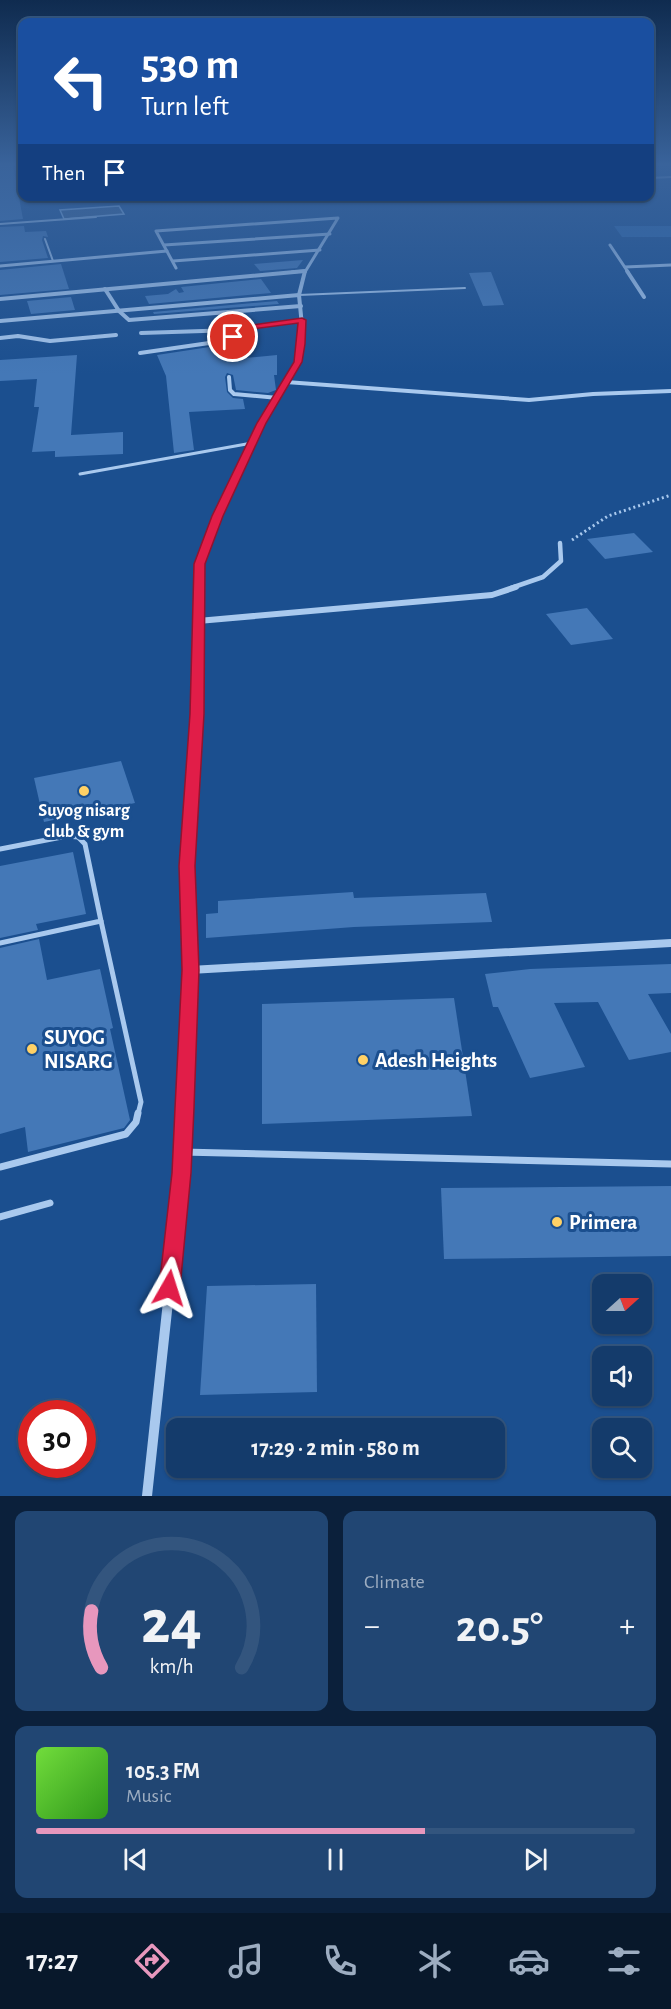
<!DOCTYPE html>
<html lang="en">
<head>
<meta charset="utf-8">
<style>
  body { margin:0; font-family:"Alegreya Sans",sans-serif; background:#214673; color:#f1f3f6; height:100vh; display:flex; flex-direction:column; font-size:22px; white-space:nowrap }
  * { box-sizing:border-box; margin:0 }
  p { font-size:20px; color:#9dadc1 }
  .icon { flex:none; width:33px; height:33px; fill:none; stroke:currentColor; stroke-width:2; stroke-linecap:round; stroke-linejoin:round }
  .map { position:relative; height:1496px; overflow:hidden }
  .side { display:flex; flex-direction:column; gap:15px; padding:15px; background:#0b203b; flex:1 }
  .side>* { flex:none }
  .guide { position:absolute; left:18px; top:18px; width:636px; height:183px; border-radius:12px; box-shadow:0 2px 4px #0004,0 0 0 2px #33557e; background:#1a4fa0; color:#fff; overflow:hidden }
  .needle { width:39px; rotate:69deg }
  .tools { position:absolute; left:592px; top:1274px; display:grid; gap:12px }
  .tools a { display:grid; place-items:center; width:60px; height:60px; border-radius:12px; background:#143b6b; box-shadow:0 2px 4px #0004,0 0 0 2px #33557e; font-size:30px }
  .speed { position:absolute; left:18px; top:1400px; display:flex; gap:12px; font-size:30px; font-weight:700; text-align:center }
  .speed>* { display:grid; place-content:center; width:78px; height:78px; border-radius:50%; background:#143b6b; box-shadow:0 2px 4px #0004,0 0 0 2px #33557e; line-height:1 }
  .speed .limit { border:9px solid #d22; background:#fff; color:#111 }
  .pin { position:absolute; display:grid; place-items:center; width:51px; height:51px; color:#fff; margin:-26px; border:3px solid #fff; border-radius:50%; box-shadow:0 2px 6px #0007 }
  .me { position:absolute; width:66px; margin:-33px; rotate:6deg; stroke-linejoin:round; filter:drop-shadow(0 0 4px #0008) }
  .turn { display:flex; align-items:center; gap:21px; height:126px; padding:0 24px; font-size:27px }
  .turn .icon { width:78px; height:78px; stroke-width:2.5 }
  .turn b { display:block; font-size:42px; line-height:51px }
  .then { display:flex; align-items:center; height:57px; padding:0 24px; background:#0003; gap:12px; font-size:22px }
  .big { font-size:45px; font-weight:700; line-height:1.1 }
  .side .widget { flex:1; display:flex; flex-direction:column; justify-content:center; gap:9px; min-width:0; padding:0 21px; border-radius:12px; background:#214673 }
  .side .dial { align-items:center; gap:0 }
  .dial svg { height:156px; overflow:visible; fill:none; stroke:#33557e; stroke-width:7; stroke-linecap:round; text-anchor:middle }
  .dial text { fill:#f1f3f6; stroke:none }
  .song { display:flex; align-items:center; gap:18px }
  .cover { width:72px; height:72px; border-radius:9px; background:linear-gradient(135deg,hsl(100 70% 55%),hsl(110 70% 35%)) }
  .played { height:6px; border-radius:3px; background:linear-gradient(90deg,#e797bd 65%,#33557e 65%) }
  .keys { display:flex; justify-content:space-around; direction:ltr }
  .heat { display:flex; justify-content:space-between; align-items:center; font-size:33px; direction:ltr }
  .side .tiles { flex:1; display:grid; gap:15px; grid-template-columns:1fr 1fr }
  .widget:last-child { grid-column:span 2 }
  .trip { position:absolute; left:166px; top:1418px; width:339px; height:60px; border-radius:12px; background:#143b6b; box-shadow:0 2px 4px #0004,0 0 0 2px #33557e; font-weight:700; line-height:60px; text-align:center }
  .tab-bar { display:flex; height:96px; justify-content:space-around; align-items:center; background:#08182b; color:#9dadc1 }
  .tab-bar .icon { width:42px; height:42px }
  .tab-bar .active { color:#e797bd }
  .tab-bar b { font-size:27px; color:#f1f3f6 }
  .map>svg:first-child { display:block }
</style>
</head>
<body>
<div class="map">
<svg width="671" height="1496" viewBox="0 0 671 1496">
  <rect width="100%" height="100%" fill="#1b4f8f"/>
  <path fill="#2e69ad" d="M614 226H671V237H622Z"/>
  <path fill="#3c6290" stroke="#9cc4f0" stroke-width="1.5" d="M119 206 124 214 64 219 60 210Z"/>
  <g fill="#4478b7">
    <path d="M0 165H13L23 219 0 221Z"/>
    <path d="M24 226 25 232 46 231 48 237 43 236 42 240 48 258 0 262V227Z"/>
    <path d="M303 260 297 268 260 271 254 264Z"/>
    <path d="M61 264 69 289 0 295V270Z"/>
    <path d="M491 272 504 305 483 306 469 273Z"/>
    <path d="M261 279 271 293 149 304 145 296 168 294 176 289 179 293 184 292 181 287Z"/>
    <path d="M71 297 75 310 31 314 27 301Z"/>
    <path d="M277 301 279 304 154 314 153 312Z"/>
    <path d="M216 346 218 349H226L234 359 277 355V375H274L276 390 268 393 236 390 233 375 227 373 225 377 227 392 233 398 243 399 245 409 189 412 194 450 174 453 166 376 157 355Z"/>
    <path d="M77 355 71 435 123 432V454L55 457V451L32 452 39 407H34L37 379 0 381V360Z"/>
    <path d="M634 533 653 552 605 559 587 539Z"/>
    <path d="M587 608 613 639 571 645 546 614Z"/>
    <path d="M121 761 135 803 44 822 34 778Z"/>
    <path d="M73 852 86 914 36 924 38 930 0 938V866Z"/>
    <path d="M353 892 354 898 486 893 492 922 354 927 206 938V914L218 913V901Z"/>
    <path d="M39 939 47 980 100 969 113 1028 110 1029 130 1120 124 1128 28 1152 25 1127 0 1134V948Z"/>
    <path d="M671 964V993L648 994 671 1034V1052L629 1060 598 1002 554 1003 585 1067 530 1078 498 1007H493L485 974 530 969Z"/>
    <path d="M454 998 472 1116 262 1124V1004Z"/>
    <path d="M671 1186V1256L444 1259 441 1188Z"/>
    <path d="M316 1284 317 1392 200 1395 207 1286Z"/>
  </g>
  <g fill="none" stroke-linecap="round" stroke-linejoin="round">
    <path stroke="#a9c9ee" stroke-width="3" stroke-dasharray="2 3" stroke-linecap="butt" d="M572 540 608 516 671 495"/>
    <g stroke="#a9c9ee" stroke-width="2">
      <path d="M650 178 671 177"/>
      <path d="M0 224 96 217"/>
      <path d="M45 239 53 261"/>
      <path d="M299 295 465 288"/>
    </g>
    <path stroke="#a9c9ee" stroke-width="3" d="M80 474 252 443"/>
    <g stroke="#a9c9ee" stroke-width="5">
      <path d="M0 849 67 836 78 837 85 844 101 921 0 943"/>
      <path d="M101 921 141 1102 138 1114"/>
    </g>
    <g stroke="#a9c9ee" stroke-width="7">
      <path d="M182 1152 671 1164"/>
      <path d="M0 1167 126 1134 136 1122 138 1113"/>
      <path d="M0 1217 50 1203"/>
    </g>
    <g stroke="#a9c9ee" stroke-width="3">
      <path d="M164 245 330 234"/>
      <path d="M610 245 628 272"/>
      <path d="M173 261 320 250"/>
      <path d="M0 266 167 251"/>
      <path d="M625 267 671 265"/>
      <path d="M176 268 156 231 338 218 305 272"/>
      <path d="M292 272 305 271"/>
    </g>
    <g stroke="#a9c9ee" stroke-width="4">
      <path d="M627 271 644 297"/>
      <path d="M105 289 119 311 129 320 301 306"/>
      <path d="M299 295 305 271"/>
      <path d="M0 299 305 271"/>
      <path d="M0 321 299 295 302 326 298 362 269 410"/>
      <path d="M141 333 234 330 302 320"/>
      <path d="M0 338 18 336 50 341 116 335"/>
      <path d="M140 353 223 341 233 337 241 329"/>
      <path d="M229 377 230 390 234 394 278 398"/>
      <path d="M286 382 529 400 593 394 671 391"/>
    </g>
    <g stroke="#a9c9ee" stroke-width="4.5">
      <path d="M199 588V564L217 516 270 409"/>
      <path d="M511 588 543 577 561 561 560 543"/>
    </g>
    <g stroke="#a9c9ee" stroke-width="6">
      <path d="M198 621 492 595 516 587"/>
      <path d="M190 818 197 714 199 587"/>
    </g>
    <g stroke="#a9c9ee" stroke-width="8">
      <path d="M190 970 671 943"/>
      <path d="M184 1114 190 970 187 866 190 816"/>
    </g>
    <path stroke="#a9c9ee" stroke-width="10" d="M147 1496 182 1172 184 1113"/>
  </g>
  <linearGradient id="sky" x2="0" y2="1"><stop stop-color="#0f2b4f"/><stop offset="0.44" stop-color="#39639b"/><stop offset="1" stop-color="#39639b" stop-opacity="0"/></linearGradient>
  <rect width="671" height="374" fill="url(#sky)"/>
  <path fill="#e11d48" stroke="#92132f" stroke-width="1.5" d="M302 318 306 320 305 344 302 362 266 423 223 516 205 564 204 714 195 866 199 970 194 1108 191 1173 180 1288 177 1295 169 1298 162 1295 159 1288 172 1173 175 1108 182 970 179 866 190 714 194 564 212 516 257 423 294 362 298 323 244 330 236 339 230 337 239 327Z"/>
  <g fill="#ffd166" stroke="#1b4f8f" stroke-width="2">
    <circle cx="84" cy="791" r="6"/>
    <circle cx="32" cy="1049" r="6"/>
    <circle cx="363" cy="1060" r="6"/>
    <circle cx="557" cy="1222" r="6"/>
  </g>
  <g text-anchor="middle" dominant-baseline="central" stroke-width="6" stroke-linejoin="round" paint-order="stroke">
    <g font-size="18" font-weight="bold" fill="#fff" stroke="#1b4f8f">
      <text x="84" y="811">Suyog nisarg<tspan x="84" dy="21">club &amp; gym</tspan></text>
    </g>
    <g font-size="21" font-weight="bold" fill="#fff" stroke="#1b4f8f" text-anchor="start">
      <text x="44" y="1037">SUYOG<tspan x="44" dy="24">NISARG</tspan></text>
      <text x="375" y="1060">Adesh Heights</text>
      <text x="569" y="1222">Primera</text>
    </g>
  </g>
</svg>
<div class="tools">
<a><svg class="needle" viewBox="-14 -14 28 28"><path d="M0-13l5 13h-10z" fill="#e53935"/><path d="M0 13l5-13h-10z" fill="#9dadc1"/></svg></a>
<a><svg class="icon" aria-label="sound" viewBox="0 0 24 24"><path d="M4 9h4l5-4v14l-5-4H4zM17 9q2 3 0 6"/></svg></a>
<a><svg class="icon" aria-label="search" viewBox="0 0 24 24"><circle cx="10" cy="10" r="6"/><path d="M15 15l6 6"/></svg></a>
</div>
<div class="speed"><div class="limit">30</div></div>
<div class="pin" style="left:233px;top:337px;background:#d93025"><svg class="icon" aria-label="arrive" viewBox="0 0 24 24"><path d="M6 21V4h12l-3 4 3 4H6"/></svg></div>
<svg class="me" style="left:169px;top:1288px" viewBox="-20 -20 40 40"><path d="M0-17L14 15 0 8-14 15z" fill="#e11d48" stroke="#fff" stroke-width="4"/></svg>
<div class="trip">17:29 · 2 min · 580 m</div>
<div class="guide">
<div class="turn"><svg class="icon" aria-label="left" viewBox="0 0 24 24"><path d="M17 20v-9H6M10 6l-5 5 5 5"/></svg><div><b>530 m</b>Turn left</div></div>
<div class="then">Then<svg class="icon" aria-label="arrive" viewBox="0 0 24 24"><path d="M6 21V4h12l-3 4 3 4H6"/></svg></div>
</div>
</div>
<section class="side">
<div class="tiles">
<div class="widget dial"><svg viewBox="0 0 100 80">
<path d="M14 69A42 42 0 1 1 86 69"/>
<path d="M14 69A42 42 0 0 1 9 40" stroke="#e797bd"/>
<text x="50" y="56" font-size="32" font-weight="700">24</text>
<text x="50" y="72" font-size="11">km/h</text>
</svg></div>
<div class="widget"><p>Climate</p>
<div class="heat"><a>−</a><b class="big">20.5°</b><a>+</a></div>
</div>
<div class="widget">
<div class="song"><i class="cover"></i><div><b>105.3 FM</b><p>Music</p></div></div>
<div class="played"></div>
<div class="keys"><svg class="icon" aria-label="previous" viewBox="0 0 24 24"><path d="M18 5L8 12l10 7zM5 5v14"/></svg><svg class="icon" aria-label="pause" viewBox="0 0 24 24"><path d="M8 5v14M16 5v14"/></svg><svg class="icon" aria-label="next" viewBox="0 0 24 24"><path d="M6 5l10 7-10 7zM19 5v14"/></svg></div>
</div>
</div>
</section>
<nav class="tab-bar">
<b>17:27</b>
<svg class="icon active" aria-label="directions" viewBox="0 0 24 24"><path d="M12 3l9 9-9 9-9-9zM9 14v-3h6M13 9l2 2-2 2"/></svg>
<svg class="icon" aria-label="music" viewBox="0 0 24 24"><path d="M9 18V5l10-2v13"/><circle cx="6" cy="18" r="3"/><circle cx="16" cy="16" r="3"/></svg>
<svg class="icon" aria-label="phone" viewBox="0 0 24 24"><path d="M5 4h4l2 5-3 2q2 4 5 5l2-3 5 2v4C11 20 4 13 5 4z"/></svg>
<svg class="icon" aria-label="climate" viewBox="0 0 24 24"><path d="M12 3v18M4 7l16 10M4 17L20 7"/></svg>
<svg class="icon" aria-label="car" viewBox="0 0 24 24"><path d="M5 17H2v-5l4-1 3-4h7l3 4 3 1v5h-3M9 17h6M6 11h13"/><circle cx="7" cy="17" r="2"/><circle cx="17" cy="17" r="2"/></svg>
<svg class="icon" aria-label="filters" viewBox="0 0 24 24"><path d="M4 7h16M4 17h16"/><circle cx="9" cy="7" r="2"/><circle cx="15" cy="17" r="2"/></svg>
</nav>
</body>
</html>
